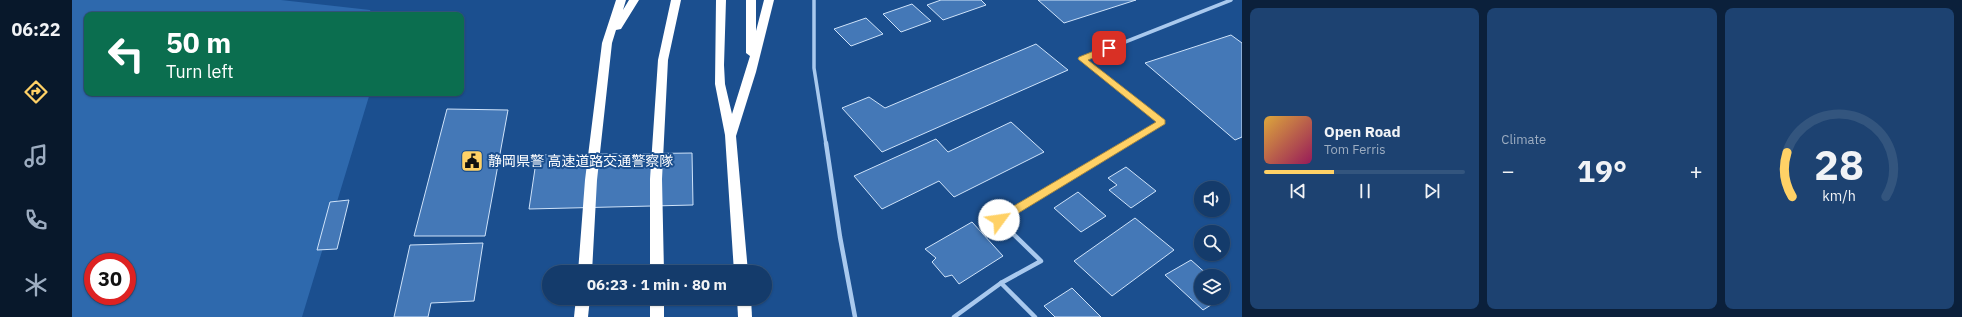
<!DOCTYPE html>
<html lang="en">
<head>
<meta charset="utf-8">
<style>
  body { margin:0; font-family:"IBM Plex Sans","Noto Sans JP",sans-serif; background:#1d4271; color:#f1f3f6; height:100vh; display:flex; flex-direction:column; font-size:15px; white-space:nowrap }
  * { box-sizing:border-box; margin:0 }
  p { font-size:13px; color:#9dadc1 }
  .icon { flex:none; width:22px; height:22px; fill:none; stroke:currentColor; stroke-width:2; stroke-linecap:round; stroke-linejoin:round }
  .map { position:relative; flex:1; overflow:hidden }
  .side { display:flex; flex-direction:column; gap:8px; padding:8px; background:#0b203b; width:720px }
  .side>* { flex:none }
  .top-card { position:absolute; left:12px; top:12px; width:380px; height:84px; border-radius:8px; box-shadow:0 1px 3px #0004,0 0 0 1px #33557e; background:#0b6e4f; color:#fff; overflow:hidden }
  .tools { position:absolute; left:1122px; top:181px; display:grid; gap:8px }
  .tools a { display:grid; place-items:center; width:36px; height:36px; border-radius:50%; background:#143b6b; box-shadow:0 1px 3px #0004,0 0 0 1px #33557e; font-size:20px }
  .speed { position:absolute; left:12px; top:253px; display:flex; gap:8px; font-size:20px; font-weight:700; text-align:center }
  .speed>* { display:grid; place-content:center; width:52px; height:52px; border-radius:50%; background:#143b6b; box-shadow:0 1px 3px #0004,0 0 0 1px #33557e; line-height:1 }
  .speed .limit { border:6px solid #d22; background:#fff; color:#111 }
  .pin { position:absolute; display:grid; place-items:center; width:34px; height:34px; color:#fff; margin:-17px; border-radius:8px; box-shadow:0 2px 6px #0006 }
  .me { position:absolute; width:44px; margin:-22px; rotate:59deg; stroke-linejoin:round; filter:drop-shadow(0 0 3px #0008) }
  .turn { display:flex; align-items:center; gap:14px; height:84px; padding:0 16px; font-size:18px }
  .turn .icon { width:52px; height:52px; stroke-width:2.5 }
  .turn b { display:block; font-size:28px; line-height:34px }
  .big { font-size:30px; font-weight:800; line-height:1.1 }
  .side .tile { flex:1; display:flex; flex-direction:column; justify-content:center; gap:6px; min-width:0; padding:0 14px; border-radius:8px; background:#1d4271 }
  .side .dial { align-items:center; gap:0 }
  .dial svg { height:104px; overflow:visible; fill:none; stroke:#33557e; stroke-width:7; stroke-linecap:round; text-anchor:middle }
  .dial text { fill:#f1f3f6; stroke:none }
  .song { display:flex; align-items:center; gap:12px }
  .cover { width:48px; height:48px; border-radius:6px; background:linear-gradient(135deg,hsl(40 70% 55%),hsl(330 70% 35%)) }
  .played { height:4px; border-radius:2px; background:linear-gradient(90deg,#ffd166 35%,#33557e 35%) }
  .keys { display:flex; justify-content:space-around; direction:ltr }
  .heat { display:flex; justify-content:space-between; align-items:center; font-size:22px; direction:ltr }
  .side .tiles { flex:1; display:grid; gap:8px; grid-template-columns:repeat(3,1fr) }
  .trip { position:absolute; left:470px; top:265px; width:230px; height:40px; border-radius:20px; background:#143b6b; box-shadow:0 1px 3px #0004,0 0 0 1px #33557e; font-weight:800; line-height:40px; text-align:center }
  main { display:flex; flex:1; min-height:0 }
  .tabs { display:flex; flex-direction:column; width:72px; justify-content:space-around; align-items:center; background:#08182b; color:#9dadc1 }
  .tabs .icon { width:28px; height:28px }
  .tabs .active { color:#ffd166 }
  .tabs b { font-size:18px; color:#f1f3f6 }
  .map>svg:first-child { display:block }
</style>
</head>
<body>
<main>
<nav class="tabs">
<b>06:22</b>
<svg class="icon active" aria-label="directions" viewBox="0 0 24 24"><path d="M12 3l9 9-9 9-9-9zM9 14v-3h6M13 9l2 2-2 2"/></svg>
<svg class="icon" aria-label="music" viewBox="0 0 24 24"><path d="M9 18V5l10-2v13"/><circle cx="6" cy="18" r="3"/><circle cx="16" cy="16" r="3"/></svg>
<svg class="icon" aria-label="phone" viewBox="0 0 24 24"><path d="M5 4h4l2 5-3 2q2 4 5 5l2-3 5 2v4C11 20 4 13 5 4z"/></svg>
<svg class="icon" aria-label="climate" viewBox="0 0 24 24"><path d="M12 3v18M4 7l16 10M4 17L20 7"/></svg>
</nav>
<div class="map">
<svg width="1170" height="317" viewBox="0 0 1170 317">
  <rect width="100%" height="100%" fill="#1b4f8f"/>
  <path fill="#2e69ad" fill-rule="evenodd" d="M0 0H209L298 10 300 15H15V93H298L230 317H0ZM21 262H55V296H21Z"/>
  <g fill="#4478b7" stroke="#cfe3fa">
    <path d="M869 0H909L914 5 871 20 855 5Z"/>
    <path d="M966 0H1064L992 23Z"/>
    <path d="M840 4 859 21 829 32 811 14Z"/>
    <path d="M794 18 811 34 779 46 762 29Z"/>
    <path d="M1159 35 1170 43V137L1163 140 1073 63Z"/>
    <path d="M964 44 996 70 810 152 770 108 797 97 813 108Z"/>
    <path d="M375 109 436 110 413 236H342Z"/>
    <path d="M939 122 972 152 882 197 867 181 810 209 782 176 864 139 876 152Z"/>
    <path d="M620 153 621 205 457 209 465 155Z"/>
    <path d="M1054 167 1084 191 1059 208 1037 190 1045 185 1036 178Z"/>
    <path d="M1006 192 1034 216 1009 232 982 208Z"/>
    <path d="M277 200 265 249 245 250 258 202Z"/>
    <path d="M1063 218 1102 250 1040 296 1002 261Z"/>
    <path d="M900 222 931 256 887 284 880 275 873 277 860 262 864 258 853 249Z"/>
    <path d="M411 243 402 301 359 303 356 317H322L338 245Z"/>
    <path d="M1119 260 1137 276H1129V298H1150L1131 310 1093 275Z"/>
    <path d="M1000 288 1029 317H983L972 306Z"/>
  </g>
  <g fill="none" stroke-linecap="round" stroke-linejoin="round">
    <g stroke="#a9c9ee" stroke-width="3.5">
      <path d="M742 0V68L754 144"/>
      <path d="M1053 144 1090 122 1010 59 1159 0"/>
    </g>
    <g stroke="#a9c9ee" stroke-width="4.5">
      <path d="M754 143 768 237 783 317"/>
      <path d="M929 283 963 317"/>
      <path d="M882 317 929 283 969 261 927 220 1055 143"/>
    </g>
    <g fill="#fff" fill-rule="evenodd">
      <path d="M544 0H554L551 10 557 0H567L549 29 544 30 540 43 525 180 520 272H506L513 180 530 43Z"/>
      <path d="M599 0H609L596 60 590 179 592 272H578V179L586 60Z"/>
      <path d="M644 0H654L652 65 653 84 660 114 678 56 674 53V0H684V31L692 0H702L684 72 664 136 676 272H662L653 135 643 84Z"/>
      <path d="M504 298H518L516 317H502Z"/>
      <rect x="578" y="298" width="14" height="19"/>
      <path d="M665 298H679L680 317H666Z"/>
    </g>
  </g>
  <path fill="#ffd166" stroke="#a68842" d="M1037 45 1041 48 1040 50 1016 60 1093 120V124L930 223H923L922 220 923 217 1084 122 1006 59 1007 57Z"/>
  <defs>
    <g id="civic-square" transform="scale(1.15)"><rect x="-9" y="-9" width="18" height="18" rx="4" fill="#ffd166" stroke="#1b4f8f"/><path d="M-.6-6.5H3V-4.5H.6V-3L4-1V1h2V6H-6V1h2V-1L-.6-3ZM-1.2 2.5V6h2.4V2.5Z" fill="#111"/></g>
  </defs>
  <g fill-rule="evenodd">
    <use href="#civic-square" x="400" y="161"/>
  </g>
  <g text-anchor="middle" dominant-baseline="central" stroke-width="4" stroke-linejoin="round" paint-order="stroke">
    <g font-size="14" fill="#fff" stroke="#1b4f8f" text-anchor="start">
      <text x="416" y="161">静岡県警 高速道路交通警察隊</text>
    </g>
  </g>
</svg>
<div class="tools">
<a><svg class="icon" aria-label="sound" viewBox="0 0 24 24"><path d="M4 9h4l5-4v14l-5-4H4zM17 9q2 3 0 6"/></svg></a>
<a><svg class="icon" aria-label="search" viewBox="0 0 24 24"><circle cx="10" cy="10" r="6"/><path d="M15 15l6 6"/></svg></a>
<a><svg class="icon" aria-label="layers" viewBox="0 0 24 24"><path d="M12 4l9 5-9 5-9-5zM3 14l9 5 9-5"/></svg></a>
</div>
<div class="speed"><div class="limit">30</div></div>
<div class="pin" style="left:1037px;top:48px;background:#d93025"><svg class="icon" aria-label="arrive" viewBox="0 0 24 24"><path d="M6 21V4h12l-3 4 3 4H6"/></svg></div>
<svg class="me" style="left:927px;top:220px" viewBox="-20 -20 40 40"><circle r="19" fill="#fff"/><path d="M0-13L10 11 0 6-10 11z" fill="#ffd166"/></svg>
<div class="trip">06:23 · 1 min · 80 m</div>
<div class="top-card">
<div class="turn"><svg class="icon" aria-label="left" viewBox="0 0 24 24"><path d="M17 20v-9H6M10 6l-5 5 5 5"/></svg><div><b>50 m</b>Turn left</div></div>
</div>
</div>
<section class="side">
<div class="tiles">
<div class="tile">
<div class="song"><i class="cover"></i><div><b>Open Road</b><p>Tom Ferris</p></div></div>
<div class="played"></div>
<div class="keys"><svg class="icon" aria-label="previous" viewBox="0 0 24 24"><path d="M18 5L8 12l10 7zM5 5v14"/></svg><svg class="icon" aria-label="pause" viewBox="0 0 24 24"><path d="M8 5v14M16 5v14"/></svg><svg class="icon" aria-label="next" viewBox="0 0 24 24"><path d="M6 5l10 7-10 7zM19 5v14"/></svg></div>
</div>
<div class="tile"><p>Climate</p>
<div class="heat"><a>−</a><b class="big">19°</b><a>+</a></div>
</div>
<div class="tile dial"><svg viewBox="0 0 100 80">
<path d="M14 69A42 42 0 1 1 86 69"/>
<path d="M14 69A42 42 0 0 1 10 35" stroke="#ffd166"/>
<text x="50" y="56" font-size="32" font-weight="700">28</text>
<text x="50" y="72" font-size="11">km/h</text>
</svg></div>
</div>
</section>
</main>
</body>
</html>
